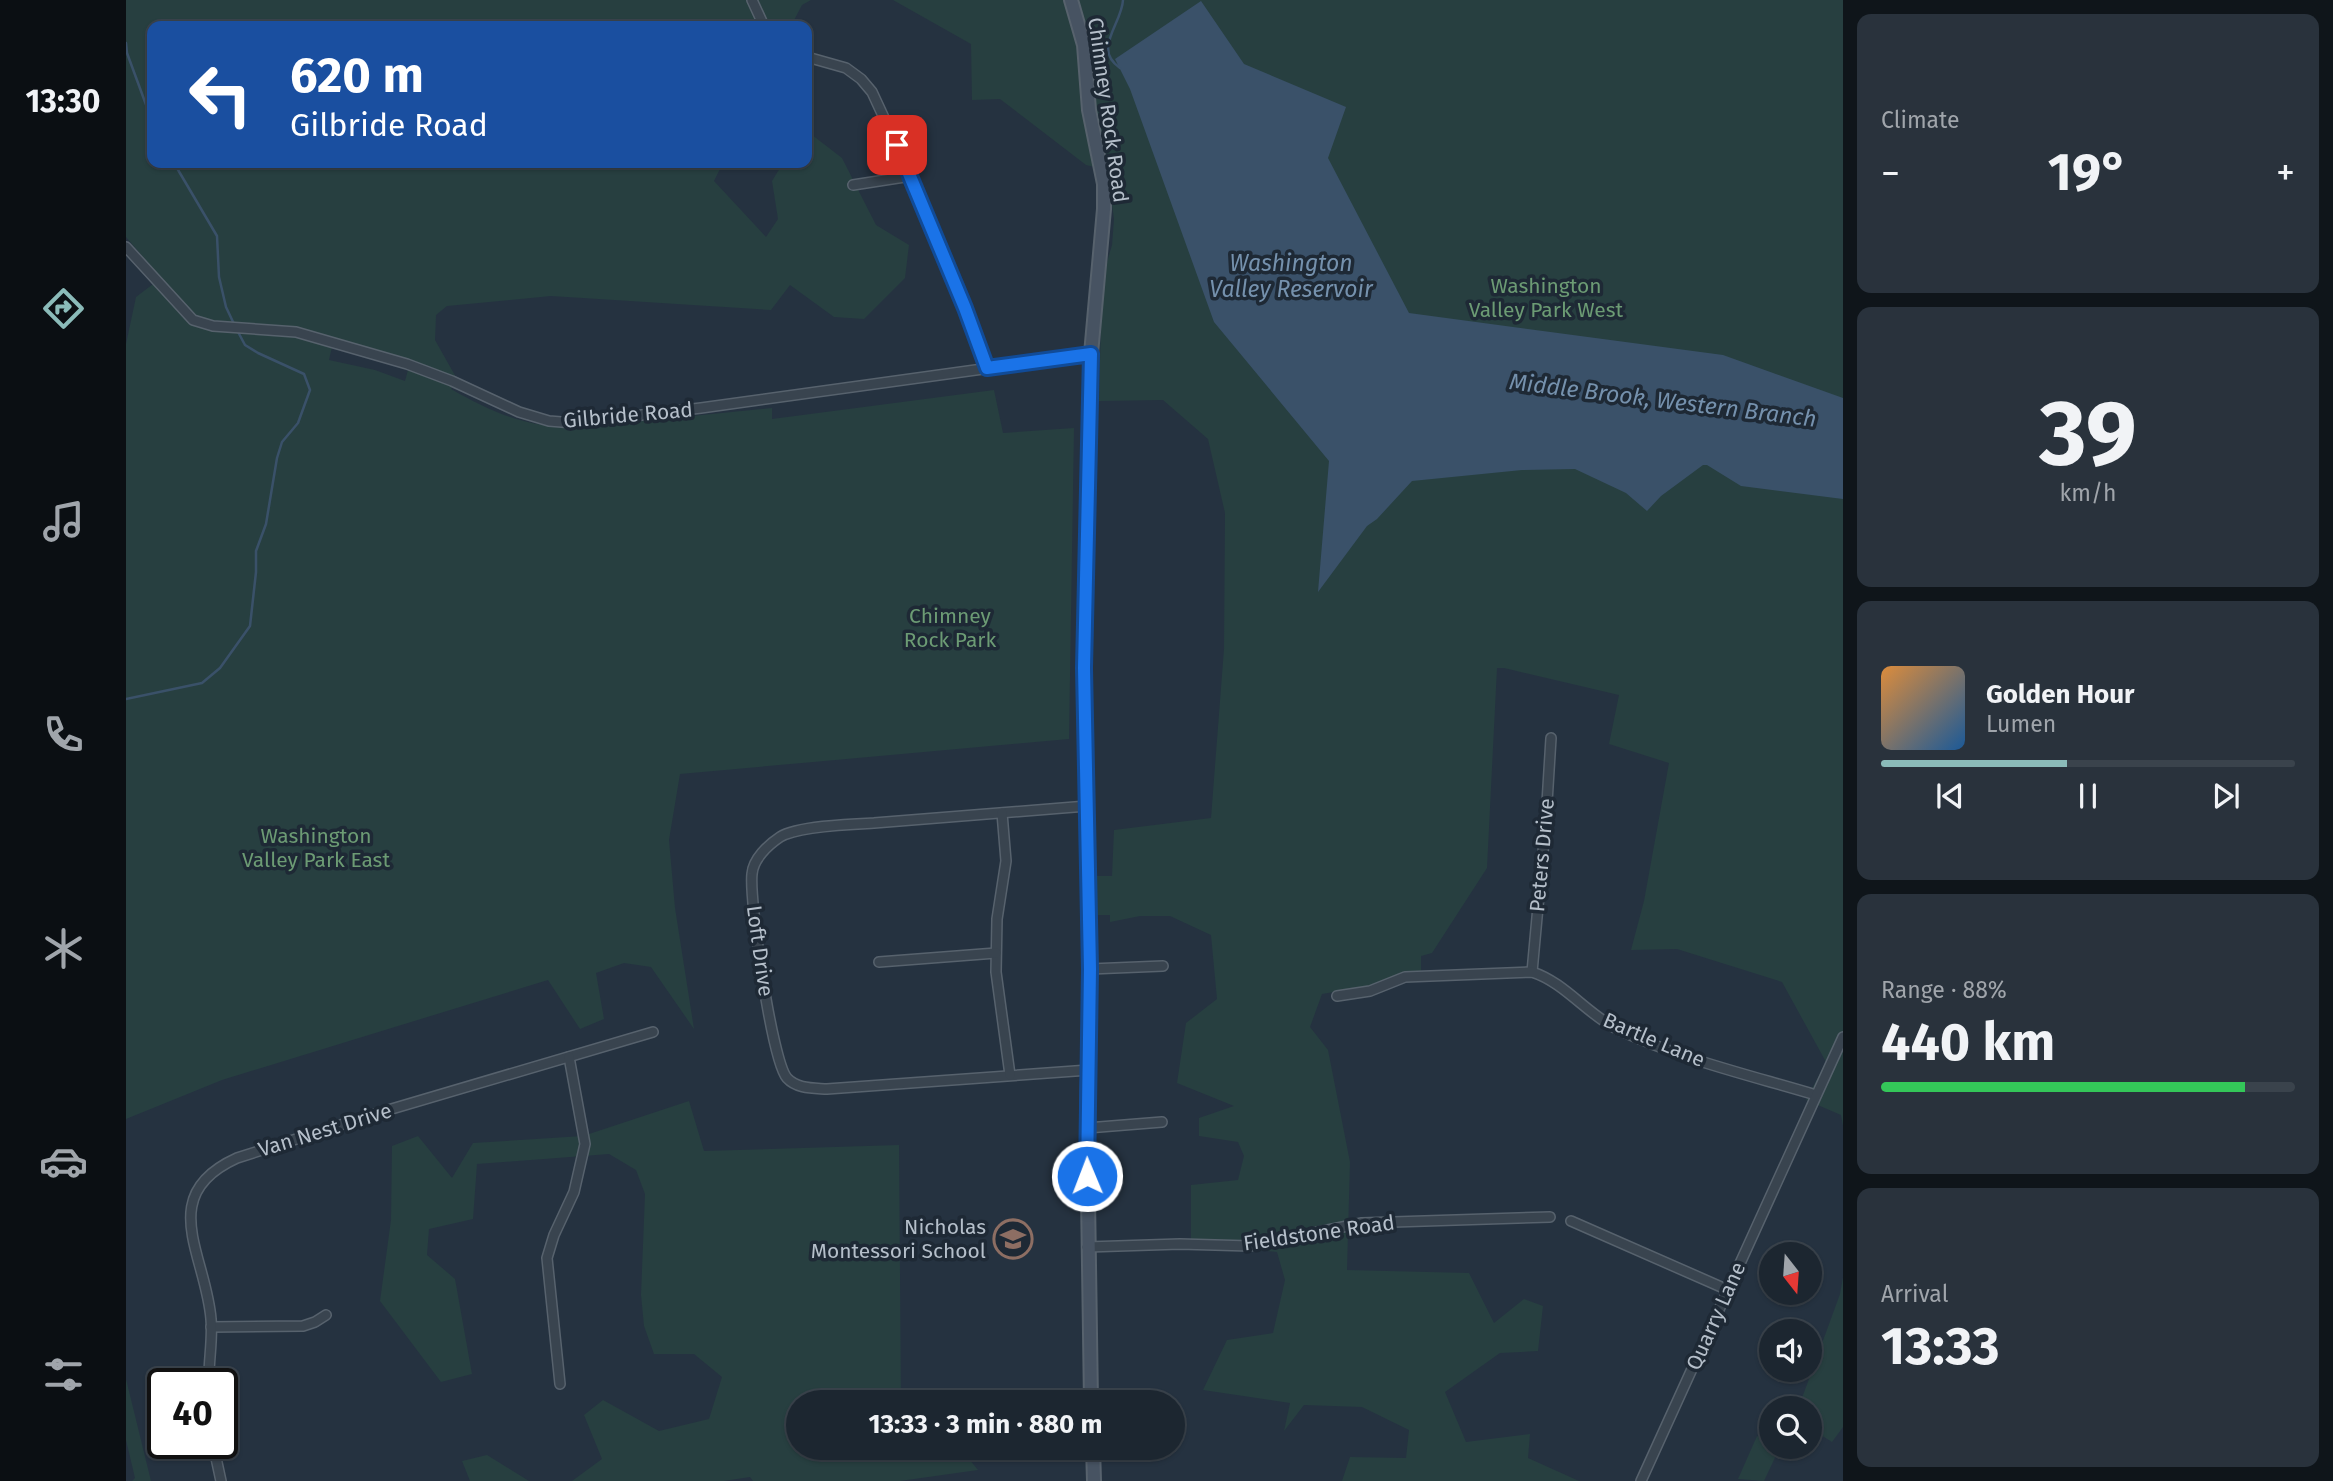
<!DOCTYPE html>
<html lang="en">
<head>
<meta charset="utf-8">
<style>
  body { margin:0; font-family:"Fira Sans",sans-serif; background:#29323c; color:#f1f3f6; height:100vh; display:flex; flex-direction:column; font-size:26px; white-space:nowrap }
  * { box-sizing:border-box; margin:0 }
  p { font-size:23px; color:#a0a5ab }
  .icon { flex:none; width:38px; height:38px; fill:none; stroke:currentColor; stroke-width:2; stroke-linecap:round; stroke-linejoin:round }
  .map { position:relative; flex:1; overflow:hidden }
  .drawer { display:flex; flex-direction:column; gap:14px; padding:14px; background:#0f151a; width:490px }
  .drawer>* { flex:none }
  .guide { position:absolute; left:21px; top:21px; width:665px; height:147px; border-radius:14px; box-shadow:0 2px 5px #0004,0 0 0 2px #3a434c; background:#1a4fa0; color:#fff; overflow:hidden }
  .needle { width:46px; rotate:163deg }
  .fabs { position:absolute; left:1633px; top:1242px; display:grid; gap:14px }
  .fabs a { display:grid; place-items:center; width:63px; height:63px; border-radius:50%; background:#1c2630; box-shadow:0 2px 5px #0004,0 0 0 2px #3a434c; font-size:35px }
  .speed { position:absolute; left:21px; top:1368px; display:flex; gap:14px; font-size:35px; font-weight:700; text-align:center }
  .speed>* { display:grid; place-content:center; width:91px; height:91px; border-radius:50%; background:#1c2630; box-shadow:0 2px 5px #0004,0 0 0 2px #3a434c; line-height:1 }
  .speed .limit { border:4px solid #111; border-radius:10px; background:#fff; color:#111 }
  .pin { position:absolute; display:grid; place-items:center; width:60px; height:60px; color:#fff; margin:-30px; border-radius:14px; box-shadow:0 4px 10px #0006 }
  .me { position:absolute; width:77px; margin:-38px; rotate:359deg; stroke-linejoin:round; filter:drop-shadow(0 0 5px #0008) }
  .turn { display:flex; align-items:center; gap:24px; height:147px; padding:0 28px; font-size:32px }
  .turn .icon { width:91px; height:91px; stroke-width:2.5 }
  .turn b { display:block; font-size:49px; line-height:60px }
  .big { font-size:52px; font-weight:700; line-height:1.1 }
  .drawer .widget { flex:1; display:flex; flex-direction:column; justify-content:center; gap:10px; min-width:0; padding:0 24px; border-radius:14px; background:#29323c }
  .drawer .dial { align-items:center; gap:0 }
  .dial b { font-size:91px; line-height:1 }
  .song { display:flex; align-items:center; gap:21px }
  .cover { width:84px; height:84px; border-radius:10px; background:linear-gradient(135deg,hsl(30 70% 55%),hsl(210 70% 35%)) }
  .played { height:7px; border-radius:4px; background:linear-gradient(90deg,#8bbbb9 45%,#3a434c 45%) }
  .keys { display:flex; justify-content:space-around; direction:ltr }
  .heat { display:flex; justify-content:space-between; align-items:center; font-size:38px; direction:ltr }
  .charge { height:10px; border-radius:5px; background:linear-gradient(90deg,#34c759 88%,#3a434c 0) }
  .trip { position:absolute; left:660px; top:1390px; width:399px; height:70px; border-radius:35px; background:#1c2630; box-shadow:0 2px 5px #0004,0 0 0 2px #3a434c; font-weight:700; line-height:70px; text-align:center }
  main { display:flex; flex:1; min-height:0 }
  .menu { display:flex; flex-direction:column; width:126px; justify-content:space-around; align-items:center; background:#0b0f13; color:#a0a5ab }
  .menu .icon { width:49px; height:49px }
  .menu .current { color:#8bbbb9 }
  .menu b { font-size:32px; color:#f1f3f6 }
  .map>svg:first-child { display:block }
</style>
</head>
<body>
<main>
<nav class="menu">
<b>13:30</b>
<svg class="icon current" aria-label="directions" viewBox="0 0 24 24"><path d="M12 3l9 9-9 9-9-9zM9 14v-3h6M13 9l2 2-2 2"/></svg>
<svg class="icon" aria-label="music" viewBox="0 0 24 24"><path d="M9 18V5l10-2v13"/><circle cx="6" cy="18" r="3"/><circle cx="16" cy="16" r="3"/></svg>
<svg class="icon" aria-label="phone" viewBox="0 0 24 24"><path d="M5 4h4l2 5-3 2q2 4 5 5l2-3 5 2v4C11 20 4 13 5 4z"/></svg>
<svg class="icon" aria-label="climate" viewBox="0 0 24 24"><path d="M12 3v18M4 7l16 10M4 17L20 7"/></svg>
<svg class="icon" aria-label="car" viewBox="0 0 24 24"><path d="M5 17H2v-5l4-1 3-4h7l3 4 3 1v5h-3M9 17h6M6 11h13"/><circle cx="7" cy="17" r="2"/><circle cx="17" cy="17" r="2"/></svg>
<svg class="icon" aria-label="filters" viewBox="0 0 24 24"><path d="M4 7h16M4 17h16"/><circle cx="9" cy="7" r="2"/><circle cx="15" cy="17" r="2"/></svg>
</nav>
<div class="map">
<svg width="1717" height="1481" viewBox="0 0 1717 1481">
  <rect width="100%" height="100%" fill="#253240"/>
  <g fill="#273f40" fill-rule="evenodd">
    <path d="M0 0H685L676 5 665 26H26V163H597L588 181 640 237 652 219 646 181 657 163H681V131L716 158 750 225 783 245 779 278 738 319 708 317 664 285 645 310 425 296 321 306 310 315 309 340 331 379 325 389C367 413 398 426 447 428L646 408V419L868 390 877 433 948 428 943 739 554 774 543 840 549 908 568 1029 525 967 498 963 470 973 478 1019 454 1029 422 980 96 1080 0 1119V344L10 297 35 278 0 237ZM206 347 282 370 279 381 249 370 203 360Z"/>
    <path d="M767 0H1717V1126L1715 1115 1680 1100 1700 1062 1656 982 1551 949 1505 950 1518 901 1543 763 1483 744 1493 695 1378 668H1371L1361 868 1306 953 1295 956V972L1249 985 1196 994 1184 1027 1202 1050 1224 1162 1221 1270 1343 1273 1368 1323 1398 1299 1417 1306 1412 1351 1374 1353 1319 1392 1340 1442 1404 1434 1402 1458 1453 1481H1216L1224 1457 1280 1458 1283 1430 1236 1407 1178 1405 1158 1431 1164 1403 1077 1390 1101 1340 1147 1333 1159 1280 1151 1252 1065 1244V1185L1112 1180 1118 1156 1112 1142 1073 1136V1118L1108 1106 1051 1083 1060 1023 1091 999 1085 935 1044 916H1014L984 922V915H971V876H986L988 830 1085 818 1098 649 1099 513 1082 439 1037 400 973 401 976 279 986 245 988 219 981 170 960 165 874 99 846 100 845 44Z"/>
    <path d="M563 1101 578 1151 773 1145 775 1402H672V1447L835 1449 852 1470 774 1481H627L624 1477 598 1481H446L476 1459 458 1415 477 1400 533 1431 583 1419 596 1377 568 1354H528L518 1326 515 1295 519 1194 510 1170 483 1154 351 1164 347 1219 303 1229 301 1255 329 1279 346 1374 315 1382 254 1301 265 1220 266 1146 292 1136 326 1178 347 1143 457 1136Z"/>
    <path d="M1717 1277V1427L1706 1442 1684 1428V1409H1672L1714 1294Z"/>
    <path d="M0 1379 25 1481H6L9 1478 0 1440Z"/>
    <path d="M1631 1436 1645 1442V1447H1654L1638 1481 1612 1479Z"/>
    <path d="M361 1455 403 1481H344L336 1461Z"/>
  </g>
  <path fill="#3a5169" d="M1075 1 1118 64 1220 107 1202 158 1283 313 1597 355 1717 398V499L1615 486 1581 465H1577L1535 496 1521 511 1500 493 1449 469 1396 470 1286 481 1251 519 1241 526 1192 592 1203 461 1088 322 1004 89 989 59Z"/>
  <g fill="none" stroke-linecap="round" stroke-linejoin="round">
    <g stroke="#3a5169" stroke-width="2.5">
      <path d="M0 43 1 53 26 121"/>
      <path d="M994 68C966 49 996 24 997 0"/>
      <path d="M48 163 91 236 93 277 100 307 108 324"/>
      <path d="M0 699 76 683 94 668 124 626 130 572V551L140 524 151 458 156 442 172 423 184 390 178 374 132 353 119 345 111 330"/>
    </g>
    <g stroke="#57626d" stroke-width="12">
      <g id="street">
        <path d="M626 0 638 26"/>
        <path d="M681 57 720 68 735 79 746 92 785 176 861 368"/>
        <path d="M727 185 785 176"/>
        <path d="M0 247 67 320 87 326 170 332 281 364 326 381 393 412 423 421 448 423 575 408 965 354"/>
        <path d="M961 806C890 811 819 817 748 823 726 824 671 826 654 837 642 845 627 859 626 874 623 900 646 1061 661 1078 671 1089 687 1088 701 1089L963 1070"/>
        <path d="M876 813 880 861 871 919 870 972 884 1075"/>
        <path d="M753 962 870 953"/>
        <path d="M964 969 1037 966"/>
        <path d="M1406 972 1420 819 1425 738"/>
        <path d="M1211 996 1244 991 1279 977 1406 972C1438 982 1461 1014 1491 1029 1554 1059 1623 1075 1690 1095"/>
        <path d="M961 1128 1036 1122"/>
        <path d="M1445 1221 1602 1290"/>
        <path d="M961 1247 1054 1244 1124 1246 1236 1223 1424 1217"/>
        <path d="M85 1327 177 1326 189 1322 200 1315"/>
        <path d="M83 1384C82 1363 87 1341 85 1319 80 1255 29 1195 111 1158L252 1113 527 1032"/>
        <path d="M434 1384 421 1258 428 1235 448 1192 459 1144 443 1057"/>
        <path d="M87 1444 95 1481"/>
        <path d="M1515 1481 1717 1037"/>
      </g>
    </g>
    <g stroke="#57626d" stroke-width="16">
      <g id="secondary">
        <path d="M945 0 958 45 963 110 978 184V209L965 354 958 668 964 969 961 1128 965 1402"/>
        <path d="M967 1447 968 1481"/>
      </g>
    </g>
    <use href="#street" stroke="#39444f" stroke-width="9"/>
    <use href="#secondary" stroke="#475362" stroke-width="12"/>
  </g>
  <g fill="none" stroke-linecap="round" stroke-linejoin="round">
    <g stroke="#114b97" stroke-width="18">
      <path id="route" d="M771 145 839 308 861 368 965 354 958 668 964 969 961 1176"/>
    </g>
    <use href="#route" stroke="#1a73e8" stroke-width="12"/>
  </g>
  <defs>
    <g id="school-ring" transform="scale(2.0125)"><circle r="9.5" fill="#1e2935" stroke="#8d6e63" stroke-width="1.5"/><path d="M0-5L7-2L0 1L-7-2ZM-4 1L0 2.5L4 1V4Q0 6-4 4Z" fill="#8d6e63"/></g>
  </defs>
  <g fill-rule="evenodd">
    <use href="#school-ring" x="887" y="1239"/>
  </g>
  <g text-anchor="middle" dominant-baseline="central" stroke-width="7" stroke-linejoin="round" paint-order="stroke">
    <g font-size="21" fill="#b5bfca" stroke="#1e2935">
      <text transform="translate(982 110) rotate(82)">Chimney Rock Road</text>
      <text transform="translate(502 415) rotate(-5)">Gilbride Road</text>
      <text transform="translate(1416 855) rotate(-85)">Peters Drive</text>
      <text transform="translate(634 951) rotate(82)">Loft Drive</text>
      <text transform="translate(1528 1040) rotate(23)">Bartle Lane</text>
      <text transform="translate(199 1130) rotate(-17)">Van Nest Drive</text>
      <text transform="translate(1193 1233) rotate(-8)">Fieldstone Road</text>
      <text transform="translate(1590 1316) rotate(-66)">Quarry Lane</text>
    </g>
    <g font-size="21" fill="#6c9b74" stroke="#1e2935">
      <text x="1420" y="286">Washington<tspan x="1420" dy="24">Valley Park West</tspan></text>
      <text x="824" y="616">Chimney<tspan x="824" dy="24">Rock Park</tspan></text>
      <text x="190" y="836">Washington<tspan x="190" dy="24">Valley Park East</tspan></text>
    </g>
    <g font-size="21" fill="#b5bfca" stroke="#1e2935" text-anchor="end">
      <text x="860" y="1227">Nicholas<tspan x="860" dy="24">Montessori School</tspan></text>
    </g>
    <g font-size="23" font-style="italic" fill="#7591ad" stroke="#1e2935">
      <text x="1165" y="263">Washington<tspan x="1165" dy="26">Valley Reservoir</tspan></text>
      <text transform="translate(1537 400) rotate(7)">Middle Brook, Western Branch</text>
    </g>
  </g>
</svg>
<div class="fabs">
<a><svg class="needle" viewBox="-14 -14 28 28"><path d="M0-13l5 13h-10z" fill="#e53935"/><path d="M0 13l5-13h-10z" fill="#a0a5ab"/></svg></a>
<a><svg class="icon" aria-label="sound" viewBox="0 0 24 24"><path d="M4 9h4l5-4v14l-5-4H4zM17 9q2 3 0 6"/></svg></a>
<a><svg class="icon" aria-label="search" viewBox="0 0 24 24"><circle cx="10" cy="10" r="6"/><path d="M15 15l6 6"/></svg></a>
</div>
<div class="speed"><div class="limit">40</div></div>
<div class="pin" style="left:771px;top:145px;background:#d93025"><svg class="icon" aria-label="arrive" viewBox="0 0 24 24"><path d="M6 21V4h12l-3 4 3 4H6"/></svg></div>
<svg class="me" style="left:961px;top:1176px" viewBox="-20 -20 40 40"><circle r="17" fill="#1a73e8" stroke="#fff" stroke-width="3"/><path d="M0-11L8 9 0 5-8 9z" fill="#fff"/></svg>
<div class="trip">13:33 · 3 min · 880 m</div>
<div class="guide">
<div class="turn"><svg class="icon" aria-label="left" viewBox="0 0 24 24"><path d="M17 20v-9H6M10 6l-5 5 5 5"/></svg><div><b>620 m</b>Gilbride Road</div></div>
</div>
</div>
<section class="drawer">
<div class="widget"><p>Climate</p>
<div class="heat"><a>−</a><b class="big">19°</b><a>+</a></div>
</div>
<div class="widget dial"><b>39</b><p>km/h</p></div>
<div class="widget">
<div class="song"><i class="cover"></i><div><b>Golden Hour</b><p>Lumen</p></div></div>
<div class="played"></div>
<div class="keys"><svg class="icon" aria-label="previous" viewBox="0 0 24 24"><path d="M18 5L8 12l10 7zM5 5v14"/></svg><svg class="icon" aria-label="pause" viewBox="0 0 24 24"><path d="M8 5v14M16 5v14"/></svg><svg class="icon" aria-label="next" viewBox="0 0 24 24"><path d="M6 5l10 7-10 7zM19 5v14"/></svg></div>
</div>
<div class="widget"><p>Range · 88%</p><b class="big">440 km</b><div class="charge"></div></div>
<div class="widget"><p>Arrival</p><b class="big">13:33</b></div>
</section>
</main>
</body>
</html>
